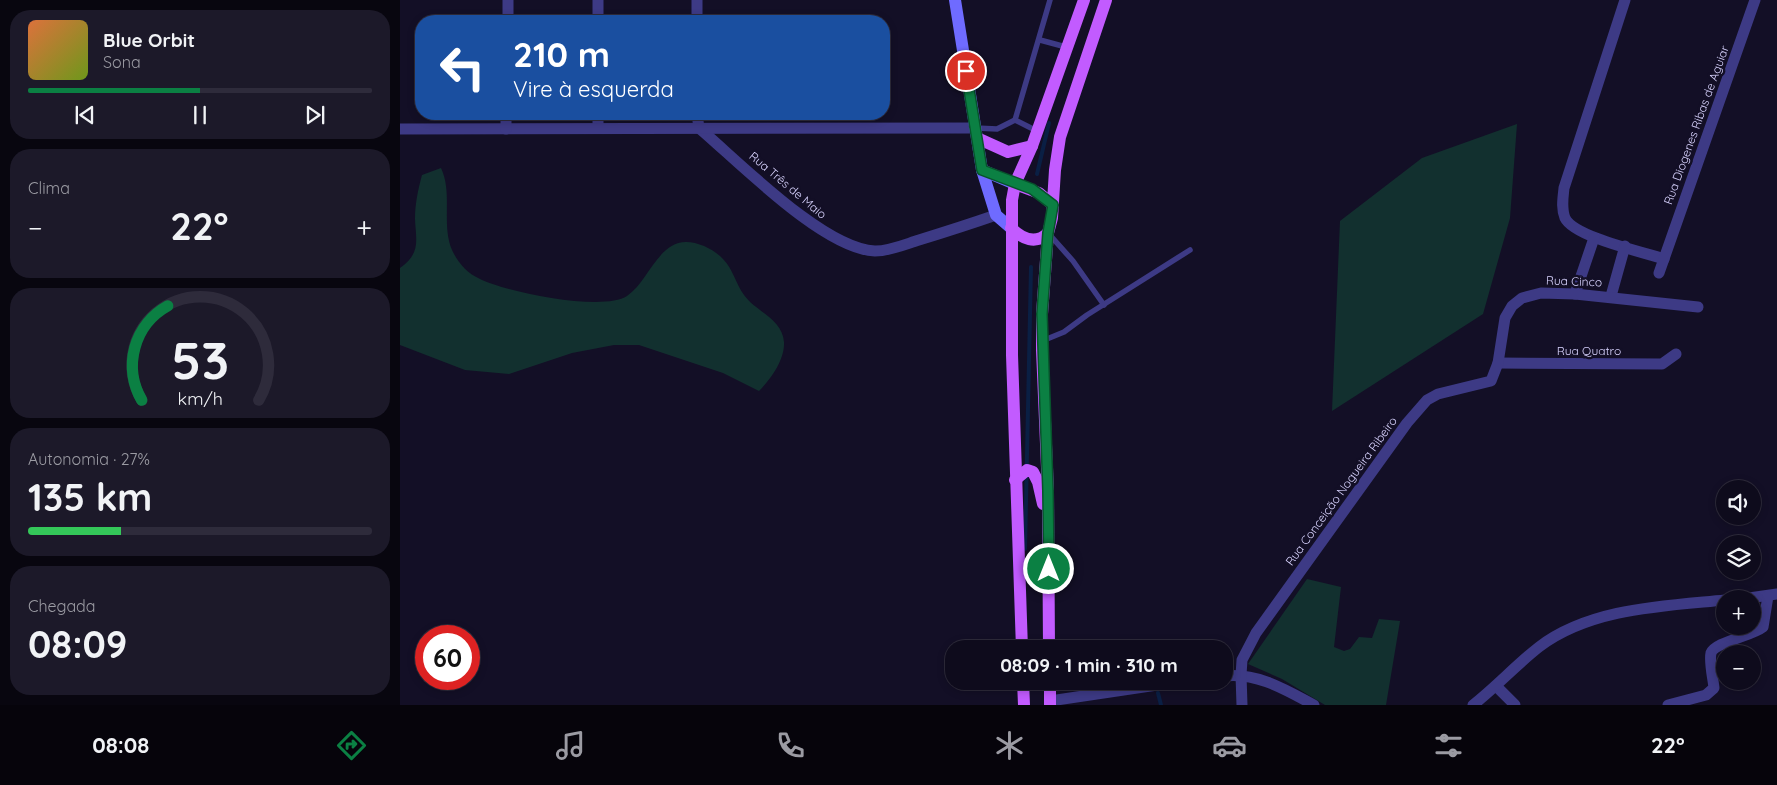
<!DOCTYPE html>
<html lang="pt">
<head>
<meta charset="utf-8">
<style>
  body { margin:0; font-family:Quicksand,sans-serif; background:#1c1929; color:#f1f3f6; height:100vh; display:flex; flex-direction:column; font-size:19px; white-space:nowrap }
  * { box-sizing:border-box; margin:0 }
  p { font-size:16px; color:#9b9ba3 }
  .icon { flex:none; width:28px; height:28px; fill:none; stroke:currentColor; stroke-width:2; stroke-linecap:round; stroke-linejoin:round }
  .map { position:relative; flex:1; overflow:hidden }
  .sheet { display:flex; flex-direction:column; gap:10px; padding:10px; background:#08060f; width:400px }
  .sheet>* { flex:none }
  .guide { position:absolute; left:15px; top:15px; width:475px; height:105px; border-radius:20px; box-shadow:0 2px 8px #0003,0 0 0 1px #2e2b3b; background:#1a4fa0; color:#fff; overflow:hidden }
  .tools { position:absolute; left:1316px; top:480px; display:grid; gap:10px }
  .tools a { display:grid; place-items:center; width:45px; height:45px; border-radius:50%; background:#0e0b1c; box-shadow:0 2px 8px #0003,0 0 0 1px #2e2b3b; font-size:25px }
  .speed { position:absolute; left:15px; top:625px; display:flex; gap:10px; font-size:25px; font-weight:700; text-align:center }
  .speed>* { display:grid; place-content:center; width:65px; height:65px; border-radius:50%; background:#0e0b1c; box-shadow:0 2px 8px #0003,0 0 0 1px #2e2b3b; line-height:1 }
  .speed .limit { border:8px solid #d22; background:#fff; color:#111 }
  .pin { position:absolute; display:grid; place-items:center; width:42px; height:42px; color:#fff; margin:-21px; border:2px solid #fff; border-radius:50%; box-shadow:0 1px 5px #0007 }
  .me { position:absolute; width:55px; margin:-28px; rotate:0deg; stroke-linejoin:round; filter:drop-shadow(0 0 4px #0008) }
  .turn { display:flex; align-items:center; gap:18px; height:105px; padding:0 15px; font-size:22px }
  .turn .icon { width:65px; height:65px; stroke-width:2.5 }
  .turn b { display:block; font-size:35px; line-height:42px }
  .big { font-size:38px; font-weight:800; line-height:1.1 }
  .sheet .widget { flex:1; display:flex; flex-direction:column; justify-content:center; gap:8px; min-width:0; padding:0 18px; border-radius:20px; background:#1c1929 }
  .sheet .dial { align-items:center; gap:0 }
  .dial svg { height:130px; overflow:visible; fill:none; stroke:#2e2b3b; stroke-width:7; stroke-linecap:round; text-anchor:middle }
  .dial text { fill:#f1f3f6; stroke:none }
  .song { display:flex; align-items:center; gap:15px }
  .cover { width:60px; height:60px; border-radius:8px; background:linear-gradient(135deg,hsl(20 70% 55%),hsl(80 70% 35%)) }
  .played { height:5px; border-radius:2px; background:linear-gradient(90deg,#0b8043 50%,#2e2b3b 50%) }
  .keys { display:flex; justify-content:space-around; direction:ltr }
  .heat { display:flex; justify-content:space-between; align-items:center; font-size:28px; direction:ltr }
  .charge { height:8px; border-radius:4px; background:linear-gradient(90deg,#34c759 27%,#2e2b3b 0) }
  .trip { position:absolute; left:545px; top:640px; width:288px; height:50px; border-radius:20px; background:#0e0b1c; box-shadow:0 2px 8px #0003,0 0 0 1px #2e2b3b; font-weight:800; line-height:50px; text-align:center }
  .tabs { display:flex; height:80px; justify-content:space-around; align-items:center; background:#06040b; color:#9b9ba3 }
  .tabs .icon { width:35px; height:35px }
  .tabs .active { color:#0b8043 }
  .tabs b { font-size:22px; color:#f1f3f6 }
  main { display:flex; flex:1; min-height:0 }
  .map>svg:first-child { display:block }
</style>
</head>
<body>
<main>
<section class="sheet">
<div class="widget">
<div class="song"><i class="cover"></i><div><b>Blue Orbit</b><p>Sona</p></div></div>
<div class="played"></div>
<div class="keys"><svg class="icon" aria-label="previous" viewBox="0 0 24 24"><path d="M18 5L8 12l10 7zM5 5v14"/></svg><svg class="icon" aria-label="pause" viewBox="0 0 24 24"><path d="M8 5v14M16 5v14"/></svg><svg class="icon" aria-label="next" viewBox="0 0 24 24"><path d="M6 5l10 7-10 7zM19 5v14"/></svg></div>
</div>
<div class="widget"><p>Clima</p>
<div class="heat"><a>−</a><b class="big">22°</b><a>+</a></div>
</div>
<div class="widget dial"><svg viewBox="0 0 100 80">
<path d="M14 69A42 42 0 1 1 86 69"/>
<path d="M14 69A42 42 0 0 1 30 11" stroke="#0b8043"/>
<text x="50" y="56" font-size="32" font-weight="700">53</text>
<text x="50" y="72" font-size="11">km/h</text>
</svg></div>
<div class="widget"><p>Autonomia · 27%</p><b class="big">135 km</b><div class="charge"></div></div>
<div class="widget"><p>Chegada</p><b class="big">08:09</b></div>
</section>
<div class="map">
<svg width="1377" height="705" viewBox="0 0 1377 705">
  <rect width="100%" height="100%" fill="#130f26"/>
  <g fill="#12302f">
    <path d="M1117 124 1110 218 1083 314 932 411 940 221 1022 158Z"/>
    <path d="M41 168C53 193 41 224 52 250 58 263 67 273 80 279 106 292 203 312 227 296 248 282 258 242 286 242 299 242 315 250 323 259 333 269 336 284 344 295 356 312 382 318 384 342 385 360 370 380 359 391L323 373 239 345H214L172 353 109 374 65 370 0 345V268C21 253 16 241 15 219 15 204 18 190 22 175Z"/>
    <path d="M907 579 941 587 934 647 944 651 950 649 959 637 972 638 979 619 1000 621 986 705H925L882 679 848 664Z"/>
  </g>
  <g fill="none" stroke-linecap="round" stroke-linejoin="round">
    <g stroke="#0a1f44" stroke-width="4">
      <path d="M637 174 649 123"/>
      <path d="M625 549 631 267"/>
      <path d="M758 693 761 705"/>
    </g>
    <g stroke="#3d3a85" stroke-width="5.5">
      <path d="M640 40 666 47"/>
      <path d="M576 128 597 129 615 120"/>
      <path d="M637 131 615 120 650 0"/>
      <path d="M649 234 673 261 704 305"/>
      <path d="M642 341 664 332 687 315 790 250"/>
    </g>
    <g stroke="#3d3a85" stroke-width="11">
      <path d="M198 0V21"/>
      <path d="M297 0V21"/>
      <path d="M1225 0 1164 188C1163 198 1161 208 1165 218 1174 237 1243 252 1264 259"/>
      <path d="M108 21V0"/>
      <path d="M198 114V128"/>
      <path d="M297 114 299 128C339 162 424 249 475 251 490 251 506 244 519 240 545 232 570 224 596 215"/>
      <path d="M0 129 576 128"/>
      <path d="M106 129V114"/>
      <path d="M1259 273 1355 0"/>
      <path d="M1175 294 1194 238"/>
      <path d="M1211 296 1225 246"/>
      <path d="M1098 363 1262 364 1276 354"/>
      <path d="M1342 599 1377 594"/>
      <path d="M824 676C857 672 886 690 914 705"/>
      <path d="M1096 686 1115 705"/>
      <path d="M650 701 784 681"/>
      <path d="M842 705 841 675 842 660 856 633 1007 423 1027 400 1038 394 1091 381 1098 363 1105 318 1112 306 1122 298 1141 293 1175 294 1298 307"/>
      <path d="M1073 705C1096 687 1116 665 1139 647 1190 608 1264 606 1325 600"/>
      <path d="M1268 705 1306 695 1314 688C1313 678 1309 662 1311 653 1315 642 1352 636 1363 627L1368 596"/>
    </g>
    <g stroke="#6f6bff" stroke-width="12">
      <path d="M555 0 582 170 596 215 611 228"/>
      <path d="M582 170 615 184"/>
    </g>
    <g stroke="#c25bff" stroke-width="12">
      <path d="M577 138 608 152 632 146"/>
      <path d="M615 184 639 193 653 205"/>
      <path d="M611 228C622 239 636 245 648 233"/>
      <path d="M615 480 627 470 633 472 638 482 643 504"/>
      <path d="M622 649 612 355V200L615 184 632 146 684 0"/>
      <path d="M649 649 648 491 642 350V314L648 233 652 218 655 170 660 137 706 0"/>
      <path d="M623 681 624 705"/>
      <path d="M650 681V705"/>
    </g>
  </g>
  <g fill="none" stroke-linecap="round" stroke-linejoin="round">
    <g stroke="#07532c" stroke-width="12">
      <path id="route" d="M566 71 582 170 632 189 653 205 648 233 642 314 648 491 649 569"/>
    </g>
    <use href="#route" stroke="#0b8043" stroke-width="9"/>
  </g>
  <g text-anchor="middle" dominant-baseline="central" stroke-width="5" stroke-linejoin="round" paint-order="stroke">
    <g font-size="12" fill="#d9d4ff" stroke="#130f26">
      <text transform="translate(1296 125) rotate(-70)">Rua Diogenes Ribas de Aguiar</text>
      <text transform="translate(388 185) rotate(40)">Rua Três de Maio</text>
      <text transform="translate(1174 281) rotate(2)">Rua Cinco</text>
      <text x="1189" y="350">Rua Quatro</text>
      <text transform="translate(941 491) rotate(-54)">Rua Conceição Nogueira Ribeiro</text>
    </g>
  </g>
</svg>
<div class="tools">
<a><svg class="icon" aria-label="sound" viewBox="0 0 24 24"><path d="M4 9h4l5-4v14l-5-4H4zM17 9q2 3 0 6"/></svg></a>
<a><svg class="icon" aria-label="layers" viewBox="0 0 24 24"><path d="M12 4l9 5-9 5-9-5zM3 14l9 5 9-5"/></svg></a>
<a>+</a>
<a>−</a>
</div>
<div class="speed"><div class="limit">60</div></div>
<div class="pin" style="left:566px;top:71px;background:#d93025"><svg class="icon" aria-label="arrive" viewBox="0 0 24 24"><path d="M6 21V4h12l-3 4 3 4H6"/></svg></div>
<svg class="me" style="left:649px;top:569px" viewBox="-20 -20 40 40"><circle r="17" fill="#0b8043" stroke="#fff" stroke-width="3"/><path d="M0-11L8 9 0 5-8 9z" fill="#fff"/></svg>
<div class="trip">08:09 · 1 min · 310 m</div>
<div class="guide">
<div class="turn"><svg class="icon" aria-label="left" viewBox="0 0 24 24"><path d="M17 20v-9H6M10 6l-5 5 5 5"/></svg><div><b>210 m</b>Vire à esquerda</div></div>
</div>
</div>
</main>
<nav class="tabs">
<b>08:08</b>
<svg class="icon active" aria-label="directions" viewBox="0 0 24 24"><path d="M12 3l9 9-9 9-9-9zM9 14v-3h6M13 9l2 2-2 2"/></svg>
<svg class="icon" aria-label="music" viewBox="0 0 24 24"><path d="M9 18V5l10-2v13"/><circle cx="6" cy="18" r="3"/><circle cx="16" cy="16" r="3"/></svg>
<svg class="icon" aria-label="phone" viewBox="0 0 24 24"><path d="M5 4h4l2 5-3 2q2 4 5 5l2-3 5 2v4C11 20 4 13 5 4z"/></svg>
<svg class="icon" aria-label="climate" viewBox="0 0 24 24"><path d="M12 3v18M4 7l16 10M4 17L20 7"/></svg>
<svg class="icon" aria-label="car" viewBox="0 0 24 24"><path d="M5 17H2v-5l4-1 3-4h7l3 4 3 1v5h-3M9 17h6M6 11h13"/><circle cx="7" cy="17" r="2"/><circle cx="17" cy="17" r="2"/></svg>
<svg class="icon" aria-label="filters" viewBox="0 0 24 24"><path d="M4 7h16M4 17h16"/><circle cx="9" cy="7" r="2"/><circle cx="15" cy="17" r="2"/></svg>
<b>22°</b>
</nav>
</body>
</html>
